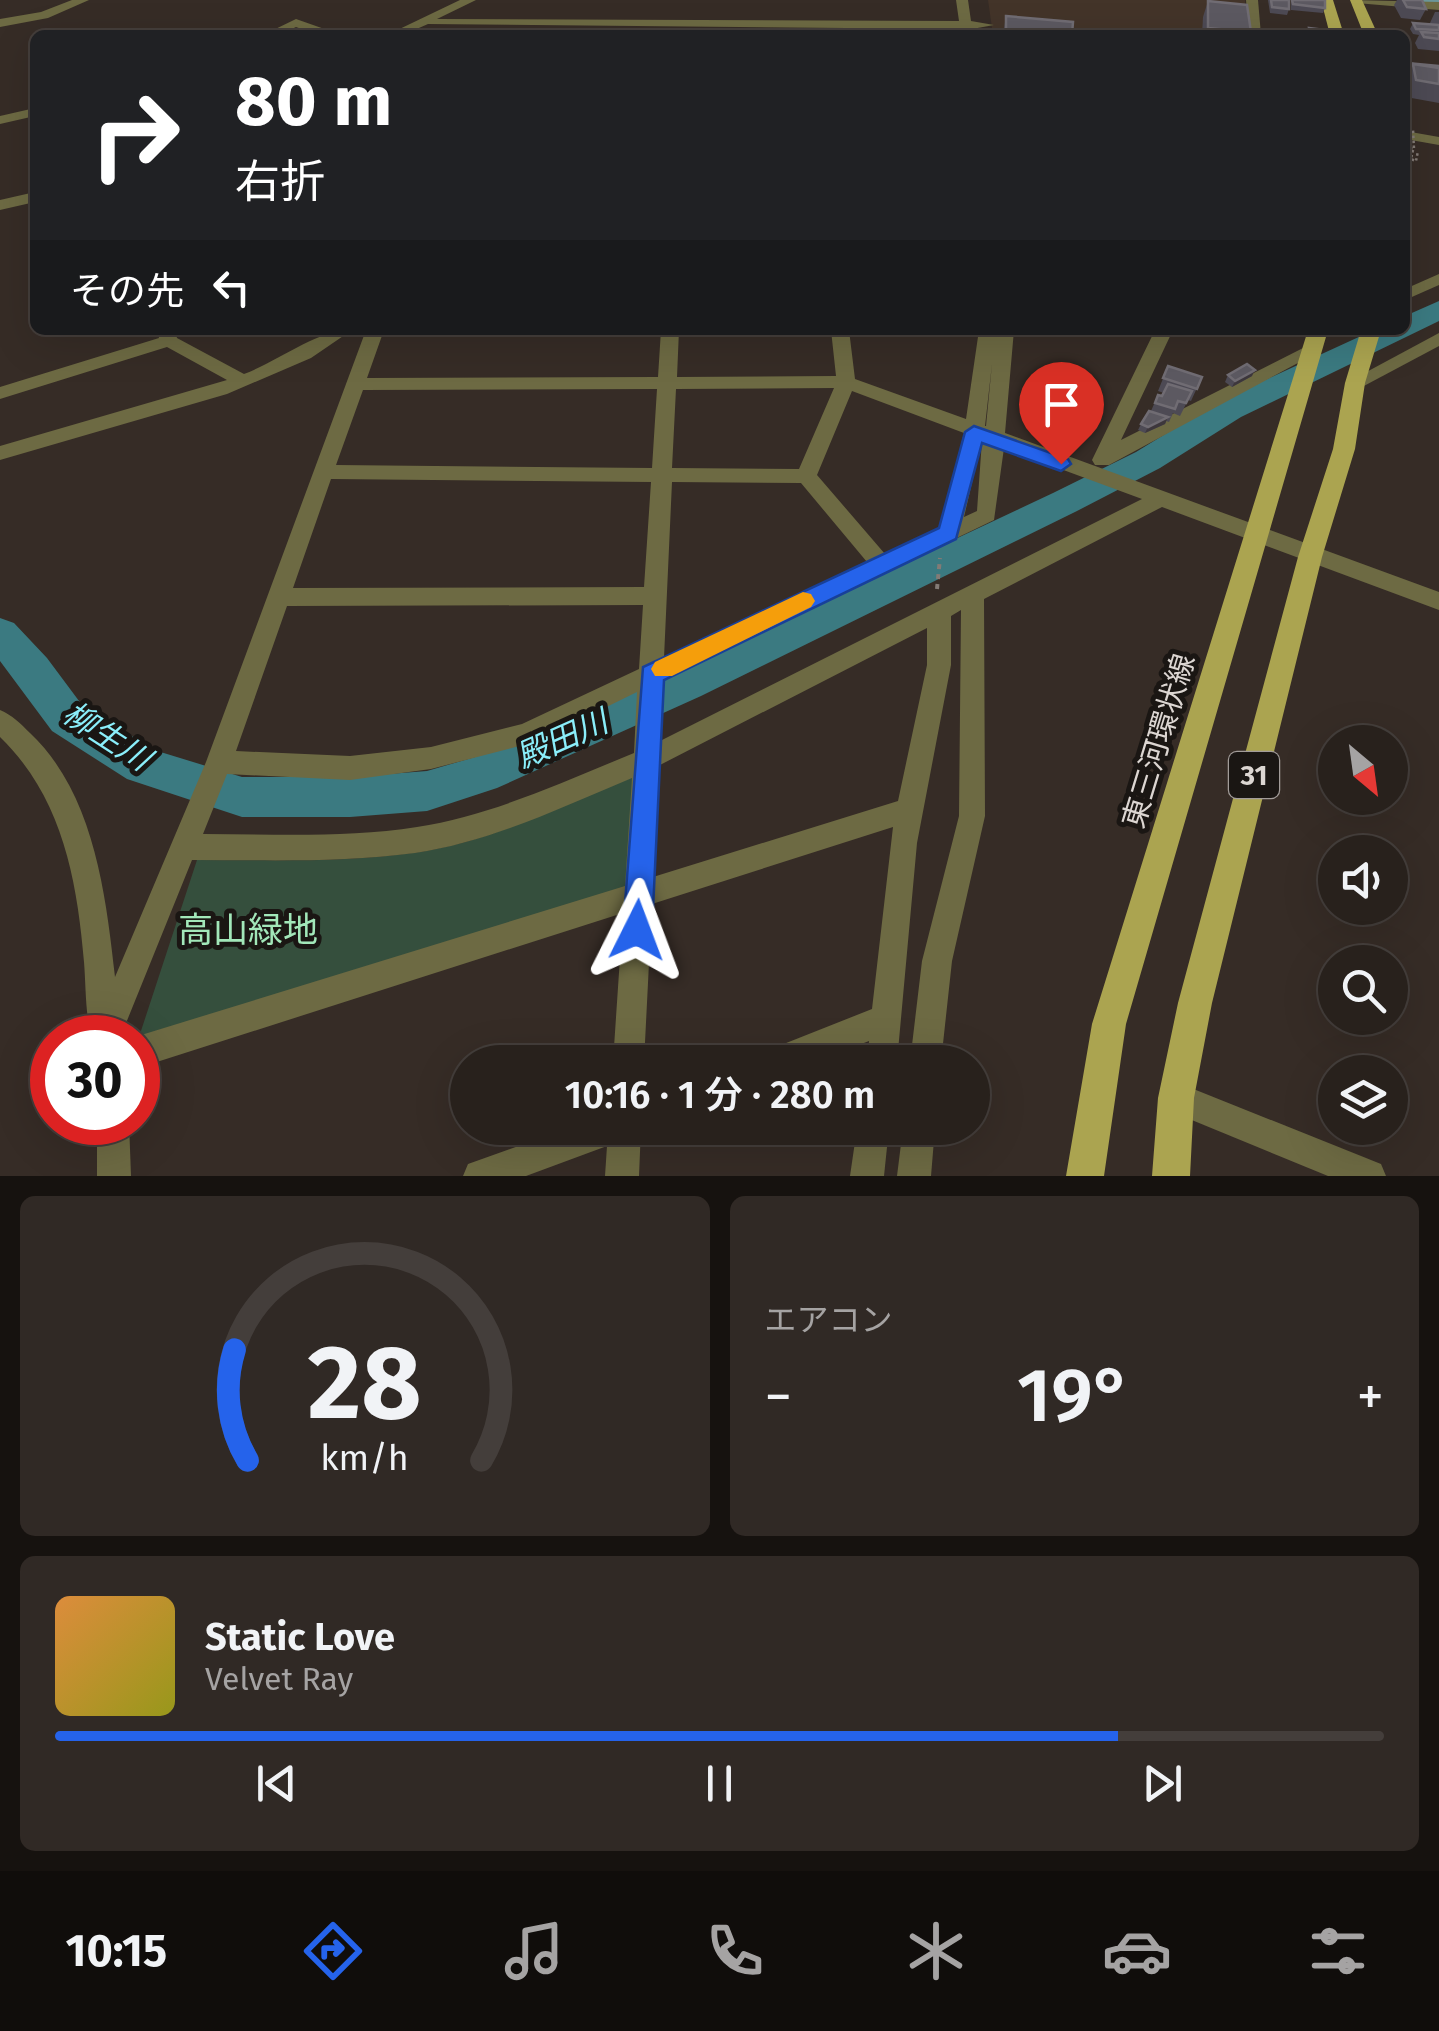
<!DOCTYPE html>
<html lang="ja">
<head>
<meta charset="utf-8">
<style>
  body { margin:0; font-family:"Fira Sans","Noto Sans JP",sans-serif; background:#302925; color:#f1f3f6; height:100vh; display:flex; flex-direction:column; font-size:38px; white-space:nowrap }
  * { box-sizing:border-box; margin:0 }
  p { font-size:32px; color:#a5a3a3 }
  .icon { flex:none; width:55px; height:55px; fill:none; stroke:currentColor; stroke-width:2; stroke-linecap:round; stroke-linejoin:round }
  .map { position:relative; height:1176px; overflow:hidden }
  .drawer { display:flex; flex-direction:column; gap:20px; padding:20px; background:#16120f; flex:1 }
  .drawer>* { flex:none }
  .banner { position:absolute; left:30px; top:30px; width:1380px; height:305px; border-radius:15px; box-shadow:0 10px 40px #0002,0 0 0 2px #443e3b; background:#202124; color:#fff; overflow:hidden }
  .needle { width:65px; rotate:151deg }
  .buttons { position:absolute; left:1318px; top:725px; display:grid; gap:20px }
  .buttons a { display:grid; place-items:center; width:90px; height:90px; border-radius:50%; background:#28211c; box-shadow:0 10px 40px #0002,0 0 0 2px #443e3b; font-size:50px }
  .speed { position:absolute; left:30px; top:1015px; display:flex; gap:20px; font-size:50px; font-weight:700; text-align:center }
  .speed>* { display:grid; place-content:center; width:130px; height:130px; border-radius:50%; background:#28211c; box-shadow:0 10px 40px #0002,0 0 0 2px #443e3b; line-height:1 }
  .speed .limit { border:15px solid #d22; background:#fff; color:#111 }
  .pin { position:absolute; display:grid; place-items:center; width:85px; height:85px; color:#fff; margin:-102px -42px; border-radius:50% 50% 50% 0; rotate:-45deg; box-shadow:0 0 10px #0007 }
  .pin .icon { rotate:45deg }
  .me { position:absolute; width:110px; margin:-55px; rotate:3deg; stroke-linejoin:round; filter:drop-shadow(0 0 8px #0008) }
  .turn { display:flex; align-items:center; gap:35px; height:210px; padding:0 40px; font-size:45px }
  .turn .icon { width:130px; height:130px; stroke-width:2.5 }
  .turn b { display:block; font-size:70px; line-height:85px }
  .then { display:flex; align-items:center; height:95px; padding:0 40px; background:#0003; gap:20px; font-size:38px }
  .big { font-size:75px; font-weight:600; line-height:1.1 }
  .drawer .tile { flex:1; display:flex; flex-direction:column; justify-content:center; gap:15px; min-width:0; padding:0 35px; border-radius:15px; background:#302925 }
  .drawer .dial { align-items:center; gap:0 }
  .dial svg { height:260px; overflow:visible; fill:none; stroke:#443e3b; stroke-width:7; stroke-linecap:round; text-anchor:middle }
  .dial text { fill:#f1f3f6; stroke:none }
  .song { display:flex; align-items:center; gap:30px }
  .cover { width:120px; height:120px; border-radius:15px; background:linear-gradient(135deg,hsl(30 70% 55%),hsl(60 70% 35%)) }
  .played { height:10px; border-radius:5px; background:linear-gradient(90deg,#2563eb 80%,#443e3b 80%) }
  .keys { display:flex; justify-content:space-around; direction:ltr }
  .heat { display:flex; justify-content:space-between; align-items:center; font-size:55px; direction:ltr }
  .drawer .tiles { flex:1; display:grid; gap:20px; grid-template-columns:1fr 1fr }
  .tile:last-child { grid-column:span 2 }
  .trip { position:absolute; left:450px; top:1045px; width:540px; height:100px; border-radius:50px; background:#28211c; box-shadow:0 10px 40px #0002,0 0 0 2px #443e3b; font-weight:600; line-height:100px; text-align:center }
  .tabs { display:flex; height:160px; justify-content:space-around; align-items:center; background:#100d0b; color:#a5a3a3 }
  .tabs .icon { width:70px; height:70px }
  .tabs .current { color:#2563eb }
  .tabs b { font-size:45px; color:#f1f3f6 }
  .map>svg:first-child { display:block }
</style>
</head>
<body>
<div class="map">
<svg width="1439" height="1176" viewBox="0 0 1439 1176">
  <rect width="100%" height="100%" fill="#362c26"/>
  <path fill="#433429" d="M988 0H1245L1246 35H993Z"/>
  <path fill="#354f3d" d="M634 774 628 887 139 1037 197 860C268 860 341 863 412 853 490 843 562 805 634 774Z"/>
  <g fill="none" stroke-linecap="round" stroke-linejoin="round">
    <path stroke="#6b9699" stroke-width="4" d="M1414 0 1439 2"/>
    <path fill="#3b7a81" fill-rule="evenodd" d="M1439 301V321L1241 417 1160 468 1077 511 701 696 497 788 427 811 350 817H242L127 779 52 731 0 661V618L14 623 47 658 82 705 154 750 242 777H350L427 771 475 757 673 672 1053 493 1136 452 1219 401 1374 330H1405V316Z"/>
    <path stroke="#837b76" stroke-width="2.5" stroke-dasharray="2.5 2.5" stroke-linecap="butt" d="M1413 150 1411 159 1416 161 1418 151"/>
    <path stroke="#837b76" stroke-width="4" stroke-dasharray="5 5" stroke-linecap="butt" d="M937 589 940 558"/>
    <g fill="#6d6a43" fill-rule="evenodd">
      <path d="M72 0H89L48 18 0 27V19L41 12Z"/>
      <path d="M460 0H476L437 19 959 21 956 0H968L971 21 994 25 972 29 973 35H961L960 29 428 24 403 35H387Z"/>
      <path d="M1246 0H1258L1261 35H1249Z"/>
      <path d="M1350 0 1439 2V10L1356 3Z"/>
      <path d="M296 19 333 32 335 35H318L296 27 279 35H263Z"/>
      <path d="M35 108V116L0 124V116Z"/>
      <path d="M1405 131 1439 137V145L1405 139Z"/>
      <path d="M35 192V202L0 210V200Z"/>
      <path d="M1439 274V285L1405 300V289Z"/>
      <path d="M157 330H175L177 338 244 374C279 361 316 330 352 330L311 358 227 394 0 460V446L227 380 167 347 0 399V387L159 338Z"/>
      <path d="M366 330H384L367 378 658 377 661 330H679L677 377 836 376 831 330H849L855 379 966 419 979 330H1014L1005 433 1439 592V610L1162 507 984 599 985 816 952 961 941 1062H910L922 961 959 816 961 610 951 616V665L917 843 897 1062H867L869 1041 815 1062H761L766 1051 872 1009 893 827 652 904 644 1062H613L623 913 138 1068V1036L625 886 632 778C562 807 491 842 415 853 341 863 266 860 192 860L120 1038H92C85 1015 86 986 84 962 77 879 62 797 0 737V710C12 715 21 724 30 733 94 793 106 895 115 977L206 762ZM992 364 986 426H985ZM834 388 799 469 672 468 676 389ZM657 389 652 468 336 465 363 390ZM852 391 964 433 939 528 885 554 817 475ZM982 440 977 511 964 517ZM1004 448 1142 499 660 741 662 680 994 520ZM331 479 651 482 644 587 293 588ZM672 482 801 483 867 562 664 658ZM643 605 639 669 522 724 431 747 350 756 236 751 287 606ZM927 628V665L898 801 653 877 658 766ZM637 692 634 753C563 782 493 815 417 827 347 838 273 834 203 834L227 774 350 780 431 769 535 742Z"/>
      <path d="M1155 330H1173L1121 440 1307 346 1313 344 1322 350 1109 465H1095L1092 460Z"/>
      <path d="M1439 333V346L1362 387 1355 389 1346 383Z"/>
      <path d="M1176 1082 1381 1164 1386 1176H1328L1165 1109 1160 1098 1165 1087Z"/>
      <path d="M97 1122H129L131 1176H97Z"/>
      <path d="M569 1128H641L639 1176H605L607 1146 526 1176H463L468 1164Z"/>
      <path d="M857 1128H889L884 1176H850Z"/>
      <path d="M903 1128H935L931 1176H897Z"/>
    </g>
    <g fill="#aba450" fill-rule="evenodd">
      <path d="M1321 0H1333L1344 35H1330Z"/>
      <path d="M1350 0H1362L1378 35H1364Z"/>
      <path d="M1308 330H1328L1126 1024 1104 1176H1066L1092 1024Z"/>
      <path d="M1361 330H1381L1365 383 1355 449 1322 557 1212 1003 1194 1098 1190 1176H1152L1158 1098 1178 1003 1298 557 1333 449 1345 383Z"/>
    </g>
    <path stroke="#837b76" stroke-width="2.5" stroke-dasharray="2.5 2.5" stroke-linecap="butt" d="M1405 148 1414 149 1413 129"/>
  </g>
  <g fill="#4d4a54">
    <path d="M1268 0H1289V9L1287 15 1270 13Z"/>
    <path d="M1291 0H1325V8L1323 13 1291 10Z"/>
    <path d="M1397 0H1422L1426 9 1420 20 1401 18 1394 5Z"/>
    <path d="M1208 1 1251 32 1250 35H1202L1203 17Z"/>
    <path d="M1435 12H1439V51L1418 49 1415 43 1419 35 1413 34 1410 29 1413 23 1431 25 1430 23Z"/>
    <path d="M1006 16 1072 35H1003Z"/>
    <path d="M1407 63 1439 66V103L1406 97 1405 67Z"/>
    <path d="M1168 366 1202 377 1191 401 1188 400 1180 416 1173 413 1169 422 1166 421 1165 424 1145 433 1138 430 1141 424 1151 411 1158 395 1162 396 1164 393 1158 391Z"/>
    <path d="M1228 375 1252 376 1232 387 1225 382Z"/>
  </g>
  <g fill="#3d373c">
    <path d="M1255 370 1252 376 1232 387 1235 381Z"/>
    <path d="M1168 417 1165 424 1145 433 1148 427Z"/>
  </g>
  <g fill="#5c5961" stroke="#706c73" stroke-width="2.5">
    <path d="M1271 0H1289V9L1272 7Z"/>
    <path d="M1292 0H1325V8L1293 4Z"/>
    <path d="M1403 0H1422L1426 9 1407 7Z"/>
    <path d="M1208 1 1247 5 1251 32 1208 28Z"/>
    <path d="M1006 16 1073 22 1072 35H1049L1006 31Z"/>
    <path d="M1413 23 1439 25V30L1416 29Z"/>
    <path d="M1309 28 1332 31 1333 35 1310 34Z"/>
    <path d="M1098 30 1121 32 1120 35H1098Z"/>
    <path d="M1155 30 1175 32V35H1155Z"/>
    <path d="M1421 32 1439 33V39L1424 37Z"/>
    <path d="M1407 63 1439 66V68L1413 64 1409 69Z"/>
    <path d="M1413 64 1439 68V84L1416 80Z"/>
    <path d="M1247 364 1255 370 1235 381 1228 375Z"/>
    <path d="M1168 366 1202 377 1197 389 1163 378Z"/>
    <path d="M1168 384 1192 391 1186 403 1178 401 1175 409 1155 403 1158 395 1162 396Z"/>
    <path d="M1149 411 1168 417 1148 427 1141 424Z"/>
  </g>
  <path fill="#2563eb" stroke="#184099" stroke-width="2.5" d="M974 426 1068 459 1071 464 1061 471 982 443 956 539 664 680 652 930 648 940 637 944 627 940 623 930 643 667 939 528 965 432Z"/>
  <path fill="#f59e0b" d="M803 592 811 594 815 601 811 607 672 676H655L651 669 655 662Z"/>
  <g text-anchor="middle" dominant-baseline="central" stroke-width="10" stroke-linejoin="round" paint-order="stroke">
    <rect fill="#1a1613" stroke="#a29c99" stroke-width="2.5" x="1229" y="752" width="50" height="46" rx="8"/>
    <g font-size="28" font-weight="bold" fill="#dcd6d2">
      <text x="1254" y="775">31</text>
    </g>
    <g font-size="30" fill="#dcd6d2" stroke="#1a1613">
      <text transform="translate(1159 741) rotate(-73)">東三河環状線</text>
    </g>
    <g font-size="32" font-style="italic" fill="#8aeefa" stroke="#1a1613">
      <text transform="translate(107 736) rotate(33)">柳生川</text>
      <text transform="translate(562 739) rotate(-24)">殿田川</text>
    </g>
    <g font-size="35" fill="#a2e7b9" stroke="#1a1613">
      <text x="248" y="930">高山緑地</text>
    </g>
  </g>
</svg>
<div class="buttons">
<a><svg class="needle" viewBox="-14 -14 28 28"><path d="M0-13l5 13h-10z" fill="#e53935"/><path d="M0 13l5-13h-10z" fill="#a5a3a3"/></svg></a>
<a><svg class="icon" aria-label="sound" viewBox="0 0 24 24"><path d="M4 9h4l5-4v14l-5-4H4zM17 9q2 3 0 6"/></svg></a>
<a><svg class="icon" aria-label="search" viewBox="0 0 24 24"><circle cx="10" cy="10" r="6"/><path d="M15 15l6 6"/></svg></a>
<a><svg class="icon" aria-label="layers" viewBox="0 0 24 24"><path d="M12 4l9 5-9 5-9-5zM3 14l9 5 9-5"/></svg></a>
</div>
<div class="speed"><div class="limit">30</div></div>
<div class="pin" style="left:1061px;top:464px;background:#d93025"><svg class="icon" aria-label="arrive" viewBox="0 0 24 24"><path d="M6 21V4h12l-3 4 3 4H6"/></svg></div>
<svg class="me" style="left:637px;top:930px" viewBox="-20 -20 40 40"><path d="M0-17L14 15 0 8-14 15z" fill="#2563eb" stroke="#fff" stroke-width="4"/></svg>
<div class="trip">10:16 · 1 分 · 280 m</div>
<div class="banner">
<div class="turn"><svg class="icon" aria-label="right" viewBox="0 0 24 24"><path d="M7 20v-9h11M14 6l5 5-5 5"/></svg><div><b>80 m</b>右折</div></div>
<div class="then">その先<svg class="icon" aria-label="left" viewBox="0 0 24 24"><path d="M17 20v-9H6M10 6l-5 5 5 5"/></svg></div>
</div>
</div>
<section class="drawer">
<div class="tiles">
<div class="tile dial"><svg viewBox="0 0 100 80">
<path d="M14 69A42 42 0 1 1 86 69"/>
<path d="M14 69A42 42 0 0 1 10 35" stroke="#2563eb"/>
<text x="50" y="56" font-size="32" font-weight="700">28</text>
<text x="50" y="72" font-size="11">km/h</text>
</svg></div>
<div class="tile"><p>エアコン</p>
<div class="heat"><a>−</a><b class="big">19°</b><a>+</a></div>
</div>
<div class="tile">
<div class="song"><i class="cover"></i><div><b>Static Love</b><p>Velvet Ray</p></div></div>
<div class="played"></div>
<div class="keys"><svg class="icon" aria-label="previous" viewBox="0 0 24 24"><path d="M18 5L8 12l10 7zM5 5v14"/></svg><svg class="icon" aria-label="pause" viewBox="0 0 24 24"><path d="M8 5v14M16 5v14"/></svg><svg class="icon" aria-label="next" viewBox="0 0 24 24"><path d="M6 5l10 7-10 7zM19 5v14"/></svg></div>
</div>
</div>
</section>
<nav class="tabs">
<b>10:15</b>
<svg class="icon current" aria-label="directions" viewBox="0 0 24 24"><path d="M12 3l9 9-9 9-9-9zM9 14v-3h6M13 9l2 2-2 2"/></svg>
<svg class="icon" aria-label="music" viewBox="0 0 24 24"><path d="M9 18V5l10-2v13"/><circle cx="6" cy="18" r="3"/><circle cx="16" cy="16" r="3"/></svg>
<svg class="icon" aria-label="phone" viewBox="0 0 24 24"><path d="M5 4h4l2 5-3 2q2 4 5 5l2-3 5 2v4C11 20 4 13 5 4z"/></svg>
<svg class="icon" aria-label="climate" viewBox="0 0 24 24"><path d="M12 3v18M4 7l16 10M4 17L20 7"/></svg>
<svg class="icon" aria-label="car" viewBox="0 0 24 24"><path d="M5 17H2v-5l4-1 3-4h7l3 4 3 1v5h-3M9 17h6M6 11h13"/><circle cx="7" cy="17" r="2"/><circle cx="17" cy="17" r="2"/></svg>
<svg class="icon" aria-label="filters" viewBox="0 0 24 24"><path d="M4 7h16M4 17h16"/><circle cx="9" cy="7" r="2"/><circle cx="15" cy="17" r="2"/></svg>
</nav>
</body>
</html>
